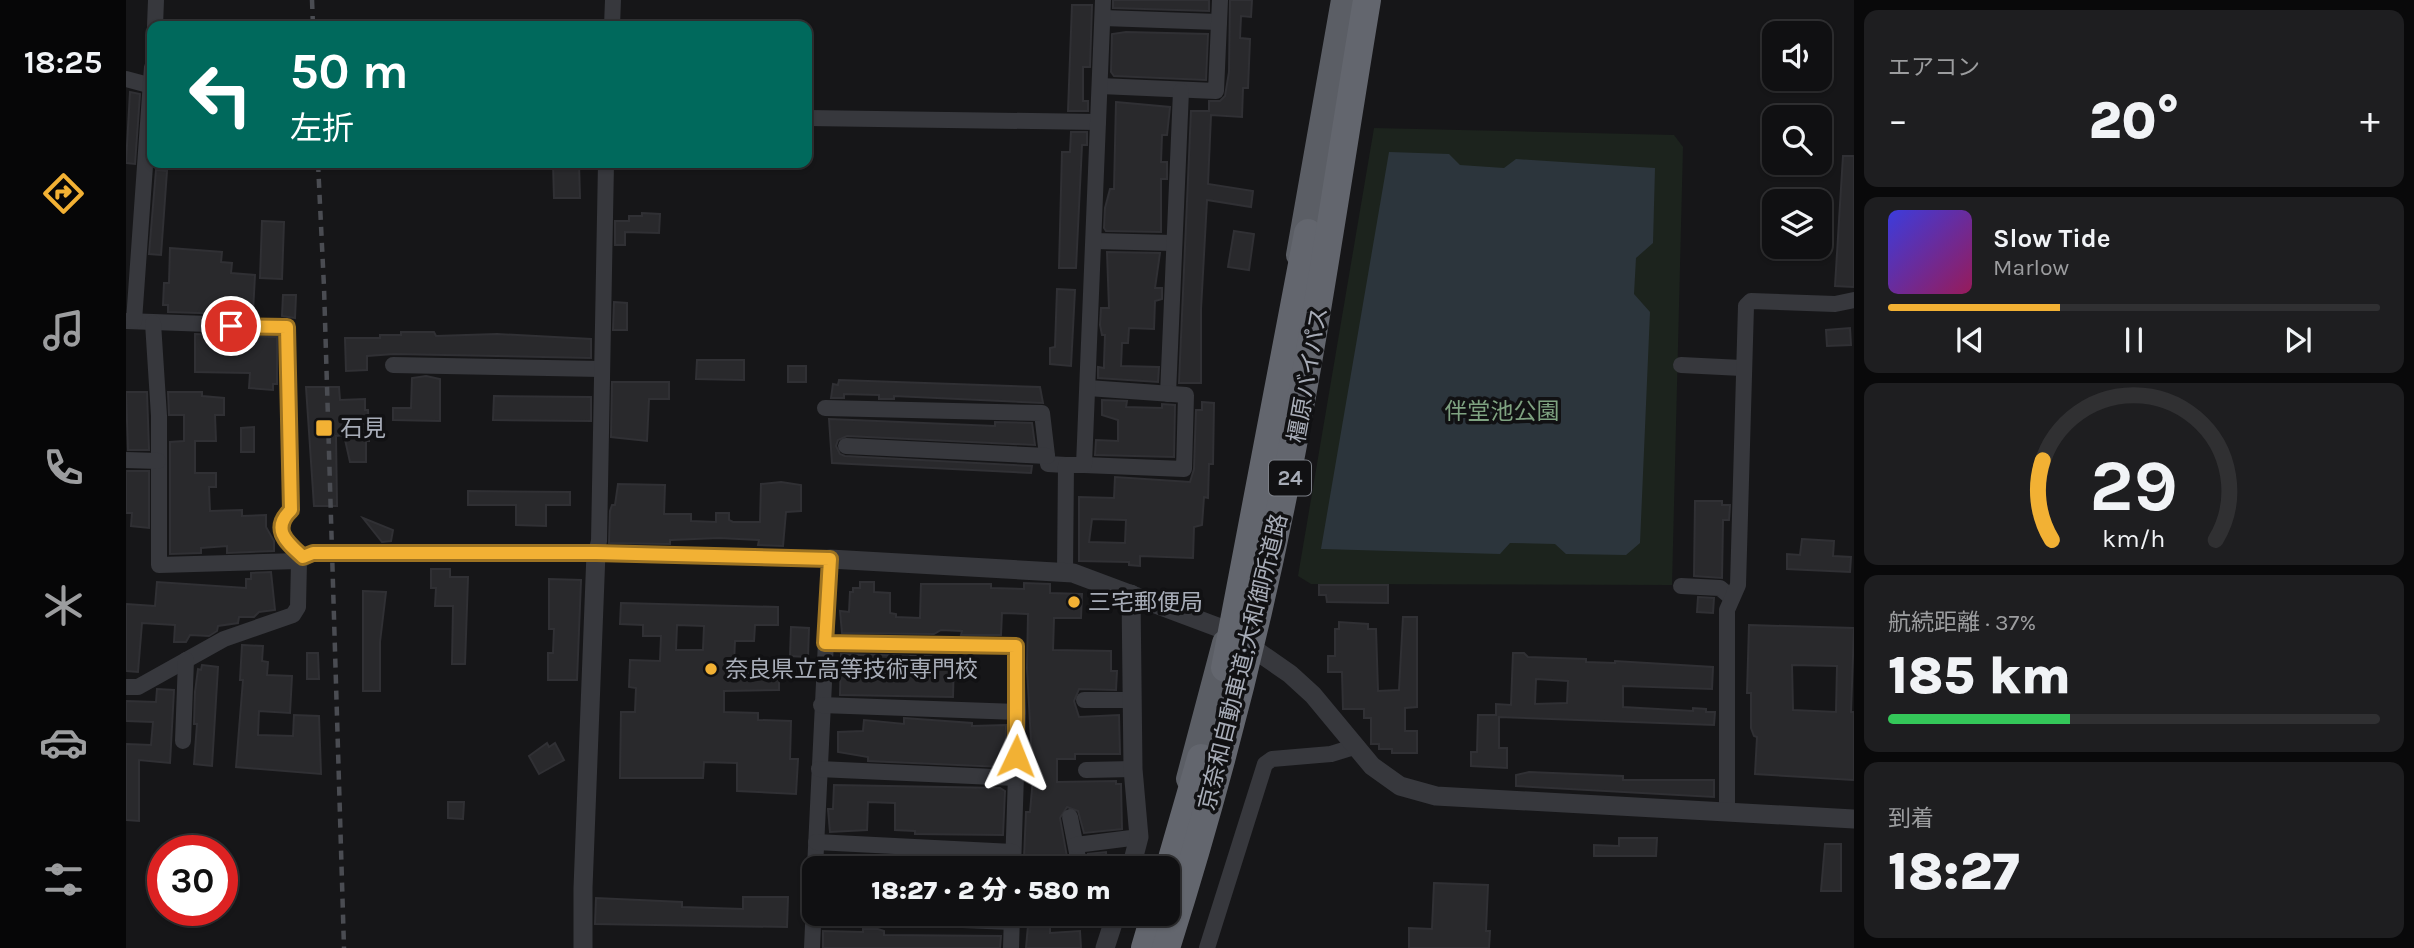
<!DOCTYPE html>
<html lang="ja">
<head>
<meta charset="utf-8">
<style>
  body { margin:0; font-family:Karla,"Noto Sans JP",sans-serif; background:#1e1e20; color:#f1f3f6; height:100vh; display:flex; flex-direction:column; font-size:26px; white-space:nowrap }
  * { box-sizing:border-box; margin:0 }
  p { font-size:23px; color:#9c9d9f }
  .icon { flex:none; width:38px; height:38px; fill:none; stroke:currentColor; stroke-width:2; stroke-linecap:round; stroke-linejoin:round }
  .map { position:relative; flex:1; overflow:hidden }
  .sheet { display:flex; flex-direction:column; gap:10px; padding:10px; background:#09090a; width:560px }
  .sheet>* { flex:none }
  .guide { position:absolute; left:21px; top:21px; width:665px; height:147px; border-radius:14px; box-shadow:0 2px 5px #0004,0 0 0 2px #303032; background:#00695c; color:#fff; overflow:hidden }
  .tools { position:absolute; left:1636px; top:21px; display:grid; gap:14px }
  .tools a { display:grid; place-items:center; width:70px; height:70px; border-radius:14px; background:#101012; box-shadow:0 2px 5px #0004,0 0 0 2px #303032; font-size:35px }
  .speed { position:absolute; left:21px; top:835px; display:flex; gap:14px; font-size:35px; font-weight:700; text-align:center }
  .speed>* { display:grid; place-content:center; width:91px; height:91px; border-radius:50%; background:#101012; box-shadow:0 2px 5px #0004,0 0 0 2px #303032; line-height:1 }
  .speed .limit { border:10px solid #d22; background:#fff; color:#111 }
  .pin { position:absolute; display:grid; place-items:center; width:60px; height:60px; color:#fff; margin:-30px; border:4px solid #fff; border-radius:50%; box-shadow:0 2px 7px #0007 }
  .me { position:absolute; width:77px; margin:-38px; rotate:2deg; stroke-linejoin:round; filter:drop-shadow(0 0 5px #0008) }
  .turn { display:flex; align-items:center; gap:24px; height:147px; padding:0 28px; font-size:32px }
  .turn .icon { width:91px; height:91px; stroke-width:2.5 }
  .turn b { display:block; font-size:49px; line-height:60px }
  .big { font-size:52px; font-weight:800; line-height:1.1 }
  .sheet .widget { flex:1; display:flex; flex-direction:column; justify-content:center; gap:10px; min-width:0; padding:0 24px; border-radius:14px; background:#1e1e20 }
  .sheet .dial { align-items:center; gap:0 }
  .dial svg { height:182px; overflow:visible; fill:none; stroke:#303032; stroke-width:7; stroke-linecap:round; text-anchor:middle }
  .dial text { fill:#f1f3f6; stroke:none }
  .song { display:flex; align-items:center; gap:21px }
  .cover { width:84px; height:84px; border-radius:10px; background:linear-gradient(135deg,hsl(240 70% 55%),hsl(330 70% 35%)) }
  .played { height:7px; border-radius:4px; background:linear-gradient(90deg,#f2b134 35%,#303032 35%) }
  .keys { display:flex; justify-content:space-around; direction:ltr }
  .heat { display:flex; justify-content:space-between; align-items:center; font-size:38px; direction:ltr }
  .charge { height:10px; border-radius:5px; background:linear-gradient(90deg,#34c759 37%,#303032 0) }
  .trip { position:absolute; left:676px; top:856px; width:378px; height:70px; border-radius:14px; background:#101012; box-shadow:0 2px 5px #0004,0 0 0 2px #303032; font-weight:800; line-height:70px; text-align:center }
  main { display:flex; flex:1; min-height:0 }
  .tab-bar { display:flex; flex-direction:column; width:126px; justify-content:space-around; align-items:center; background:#060607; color:#9c9d9f }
  .tab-bar .icon { width:49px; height:49px }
  .tab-bar .on { color:#f2b134 }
  .tab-bar b { font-size:32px; color:#f1f3f6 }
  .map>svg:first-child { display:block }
</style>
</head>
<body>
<main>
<nav class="tab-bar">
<b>18:25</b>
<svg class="icon on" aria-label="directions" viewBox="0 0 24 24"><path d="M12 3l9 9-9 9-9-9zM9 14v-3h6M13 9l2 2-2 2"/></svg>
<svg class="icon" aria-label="music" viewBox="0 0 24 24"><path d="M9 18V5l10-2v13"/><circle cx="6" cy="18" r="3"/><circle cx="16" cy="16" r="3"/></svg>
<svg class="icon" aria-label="phone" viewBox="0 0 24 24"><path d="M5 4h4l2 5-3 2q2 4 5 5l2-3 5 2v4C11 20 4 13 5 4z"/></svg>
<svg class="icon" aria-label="climate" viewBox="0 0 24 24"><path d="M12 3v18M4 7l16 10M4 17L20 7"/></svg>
<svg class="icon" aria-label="car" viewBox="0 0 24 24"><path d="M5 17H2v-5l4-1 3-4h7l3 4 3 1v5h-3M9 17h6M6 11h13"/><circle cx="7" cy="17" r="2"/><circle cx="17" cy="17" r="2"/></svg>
<svg class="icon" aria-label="filters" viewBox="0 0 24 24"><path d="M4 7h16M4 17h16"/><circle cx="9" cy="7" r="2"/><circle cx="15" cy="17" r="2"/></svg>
</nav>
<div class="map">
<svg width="1728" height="948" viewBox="0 0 1728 948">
  <rect width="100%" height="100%" fill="#161618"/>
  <path fill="#1c231d" d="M1248 128 1548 135 1557 147 1546 585 1185 584 1172 576Z"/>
  <path fill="#2c353c" d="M1263 152 1323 154 1334 165 1378 168 1390 159 1529 168 1527 243 1510 258 1508 294 1524 312 1514 543 1500 555 1440 554 1429 544 1384 543 1374 554 1195 549Z"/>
  <g fill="#29292c" stroke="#303034" stroke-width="2" fill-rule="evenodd">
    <path d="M987 0H1083V11L987 8Z"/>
    <path d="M1104 0H1126L1125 17 1115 16 1114 38 1124 39 1122 88H1117L1116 117 1085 115 1082 184 1127 191 1125 207 1081 200 1075 309V383H1053L1065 111H1083V101H1094L1099 96 1103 72Z"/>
    <path d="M946 5H966L964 67H957V101H962V111H942Z"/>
    <path d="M1000 32 1082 34 1080 80 988 76 985 72 986 34Z"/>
    <path d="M4 92 14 94 9 164 0 163Z"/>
    <path d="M990 102 1044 107 1041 135H1036L1035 162H1041V179H1035V232L980 231 978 228 979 208 984 189H988Z"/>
    <path d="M945 132H961V145H956L950 268H933L936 152H944Z"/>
    <path d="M1717 156H1728V287L1709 286Z"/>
    <path d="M427 163H453L454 198H428Z"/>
    <path d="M30 170 41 171 35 255 23 254Z"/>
    <path d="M516 213 534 214 533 233 499 232V245H489V221H503V216H516Z"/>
    <path d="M136 221 158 222 156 279 134 278Z"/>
    <path d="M1108 231 1128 234 1123 270 1102 267Z"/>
    <path d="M44 248 96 252 95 262 106 263 105 273 129 275 127 312 104 311V314L42 312V305H37L38 283H43Z"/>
    <path d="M981 252 1034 253 1029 288H1036V299L1029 301 1028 329 1003 328 1002 343H996L995 366 1033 367 1032 382 972 378V367L978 368V363L979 335H976L974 325 975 308H983Z"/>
    <path d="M931 289 949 290 945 366 924 364V348L929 347Z"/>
    <path d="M157 295H170L169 318 156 316Z"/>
    <path d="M488 302 501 303V330H487Z"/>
    <path d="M1724 328 1725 345 1701 346 1700 330Z"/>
    <path d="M275 332H308L310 336 371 334 465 339V358L268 354 241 356V370L220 371 219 338H254V335H275Z"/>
    <path d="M69 334 151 337V384H147V390L123 388 124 373 69 372Z"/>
    <path d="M571 360H618V380L570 379Z"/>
    <rect x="662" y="366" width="18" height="16"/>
    <path d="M300 376 314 379V421L267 420V408H285L286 378Z"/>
    <path d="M713 380 914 387 917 403 768 396V399H753V395L718 394V398H705L707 384 712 385Z"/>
    <path d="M486 382H543V399H523L521 441 485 437Z"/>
    <path d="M180 387H213L214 400 239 399V410H242L243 441H240V462H224L218 435 210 436 211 506H188Z"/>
    <path d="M0 392H21L23 450H2Z"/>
    <path d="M42 392H76V396L98 398V415H89L90 441H69V473H90V487H83L84 511 116 510V516L140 515V527L148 541V551L101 553V546L75 548V553L44 554V442L58 441V415H43Z"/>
    <path d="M368 396 465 397V421L367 420Z"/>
    <path d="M976 400 1001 401 1000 407 1036 408V404L1049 405 1048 457 969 455 970 440 992 441V420L976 415Z"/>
    <path d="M1076 402 1088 403 1087 464H1083L1082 498 1078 497 1076 525 1068 527 1067 558 1014 556V566L1003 565V562L953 561V497L988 498 989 477 1064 482 1068 469 1070 410H1076ZM966 519 1000 520 999 543 963 542Z"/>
    <path d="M703 419 869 426V422L906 423 909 445 721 436 712 440 710 446 714 454 719 456 906 466 905 473 706 463Z"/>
    <path d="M128 427V452H115V428Z"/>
    <path d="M0 471H23V528L5 526 6 513H0Z"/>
    <path d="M655 482 675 485V511L660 512 657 546 632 545 633 540 593 538 544 540V544L483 543 484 511 486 505H489L492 484 539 485 538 514H565V521L590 522V513H603V520L607 522H634L635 484Z"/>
    <path d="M342 491 444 492V505H420V526L390 525V505H342Z"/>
    <path d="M1569 501H1596V505H1604L1603 520H1597L1596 578 1568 576Z"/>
    <path d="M237 518 267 530 265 541 256 542Z"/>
    <path d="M1676 539 1708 541 1707 556 1725 557 1724 572 1661 569V554L1674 555Z"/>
    <path d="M305 569H324V577H342L339 664H326L327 606H309L310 588H305Z"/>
    <path d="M145 572 149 610 133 612 128 617H113L112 623 92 626 91 631 83 636 64 635 60 642H48L49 625 16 623 12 672 0 671V604L29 606 31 582 120 588V579H125V573Z"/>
    <path d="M423 579 455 580 451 680H422V653H427L428 629H423Z"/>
    <path d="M734 582H748V592L764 593V613L770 614V617L794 618 795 584H865V588L898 589V583L924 584V593L956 594 955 618H928L927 650 985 651V671H991L990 690 953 689 948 701 953 717 993 715 994 754H949V759H931V782L990 781V784H995L996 829 958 833 952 811 941 807 934 818 943 868H928L927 861 898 858 900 812H904L907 778 901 668 902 614 876 613 875 635H835L836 631 815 630 808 634 716 633 714 611 723 612 724 592H727V588H734Z"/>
    <path d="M1193 585H1262V603L1201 602 1200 595H1193Z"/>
    <path d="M237 591 260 592 254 642V691H237Z"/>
    <path d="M1572 597 1588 598 1587 613 1571 612Z"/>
    <path d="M495 603 652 607V625H629L628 641H609L608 662 648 663V678H653V690L598 691V712L632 713V720L665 721 664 759H672L670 794 611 791V763L578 762 577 778H494L495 712H509L510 688 503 687 504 660 534 661 535 636H517V625L494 624ZM551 625 578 626 577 650H550Z"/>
    <path d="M1277 617H1291V707L1279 708V731H1291V753H1266V749H1253V744H1245V718H1238V709H1217L1216 672H1202V656H1209V629H1213V622L1242 624V629H1250L1252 691 1273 690Z"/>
    <path d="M1623 625 1728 628 1725 712H1728V780L1629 774 1631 737 1628 736 1625 728V693H1621ZM1666 665 1711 666 1710 712 1667 710Z"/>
    <path d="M665 627 683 628 682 657 664 656Z"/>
    <path d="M116 645 137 646 136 661 142 662 141 675 166 676 164 713 133 711 132 735 167 736 168 715 193 716 195 774 110 767 117 680H114Z"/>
    <path d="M181 653H192L193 679H181Z"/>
    <path d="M1387 653H1398L1402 657 1460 659V662L1489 663V661L1587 667 1586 689 1497 686V707L1567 711V708L1580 709V712H1589L1588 725 1373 717V748H1381V768L1345 766V752H1351L1352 715H1370V704L1385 705ZM1410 679 1442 681 1441 703 1409 704Z"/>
    <path d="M715 654 828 657 827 697 714 695Z"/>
    <path d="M76 665 92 667 86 766 68 764 71 724H68L69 692 72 669 75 670Z"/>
    <path d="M31 689 48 690 44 763 13 760V821L0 820V744L25 745 27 722 0 721V701L30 702Z"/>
    <path d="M778 718 846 723V726L880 725 879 760H876V767L742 761V757L712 752V732L737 731 738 720 778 724Z"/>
    <path d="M421 743 423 747 429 743 438 760 413 774 403 756Z"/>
    <path d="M1403 772 1497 776V780H1588V797L1390 786V775Z"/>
    <path d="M708 785 874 788 879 791 877 835 789 834V831L769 830V803L742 802 741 830 704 832 702 809H707Z"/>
    <path d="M322 802H338L337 819 322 818Z"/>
    <path d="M1493 838H1531L1530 856H1468V845L1493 846Z"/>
    <path d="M1699 844H1715V891H1695Z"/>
    <path d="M980 852 981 868H964L962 854Z"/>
    <path d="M1308 883 1362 885 1360 931H1364L1363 948H1283V928L1306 929Z"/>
    <path d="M617 897H662L661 927 469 924 470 898 556 902V907L617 909Z"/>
    <path d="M903 914H924V933L954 931 955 948H900Z"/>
    <path d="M737 929H752L758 931V935L875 936 874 948H697V931L737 932Z"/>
  </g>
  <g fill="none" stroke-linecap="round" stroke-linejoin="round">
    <g stroke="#37383d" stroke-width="16">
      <path d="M977 18 1093 22"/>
      <path d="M29 26 30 0"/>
      <path d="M486 26 487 0"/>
      <path d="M0 79 26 86"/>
      <path d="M974 86 1090 91 1094 0"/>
      <path d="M681 118 972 122"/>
      <path d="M968 241 1047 243"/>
      <path d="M0 321 161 327 165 510C144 530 161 543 177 557"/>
      <path d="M8 321 26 67"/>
      <path d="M27 323 33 416V565L173 561"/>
      <path d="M267 365 475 369"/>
      <path d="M1555 365 1616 368"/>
      <path d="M1042 394 1055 91"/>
      <path d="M699 408 916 413 922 464 940 465"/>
      <path d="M720 446 921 456"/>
      <path d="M0 460 32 461"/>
      <path d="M958 465 1058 469 1060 395 962 388"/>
      <path d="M470 553 473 541 480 163"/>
      <path d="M939 572 940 465H958L977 0"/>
      <path d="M1555 586 1594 588 1606 598"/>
      <path d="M699 643 890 646 892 712 887 868"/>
      <path d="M0 687H12L98 639 167 615 172 607 173 561 187 553H470L704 559 689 868"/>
      <path d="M958 700H1005"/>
      <path d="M695 705 892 712"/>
      <path d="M57 741 60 660"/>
      <path d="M693 769 890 778"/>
      <path d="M960 770 1007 769"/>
      <path d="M1601 811V610L1612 585 1620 306 1625 301 1709 304 1728 300"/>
      <path d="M944 817 954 868"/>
      <path d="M690 842 887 852"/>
      <path d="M950 845 1013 837"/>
      <path d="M687 914 886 922"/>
      <path d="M686 948 688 903"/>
      <path d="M885 948 886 914"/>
      <path d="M1081 948 1139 764 1146 759 1205 754 1231 746"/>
    </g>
    <g stroke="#37383d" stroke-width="19">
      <path d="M704 559 947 573 1102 631 1164 674 1187 695 1246 766 1274 786 1310 796 1728 819"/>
      <path d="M1005 868 1013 837 1007 769 1005 594"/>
      <path d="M457 948V888L470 553"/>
      <path d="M979 948 990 914"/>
    </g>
    <g stroke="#5b5e65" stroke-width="26">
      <path d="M1173 255 1218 0"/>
      <path d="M1063 779 1099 643"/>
    </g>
    <g stroke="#63666e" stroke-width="28">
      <path d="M1099 668 1182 233"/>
      <path d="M1041 876 1075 758"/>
      <path d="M1019 948 1029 914"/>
      <path d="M1040 948C1088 797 1128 642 1159 486 1191 325 1214 162 1241 0"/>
    </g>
    <g stroke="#4a4c52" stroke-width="4.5" stroke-dasharray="9 7" stroke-linecap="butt">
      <path d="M186 0 187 26"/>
      <path d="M192 163 198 287 218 948"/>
    </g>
  </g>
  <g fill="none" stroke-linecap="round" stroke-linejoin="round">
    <g stroke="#9d7322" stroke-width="18">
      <path id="route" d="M105 326 161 327 165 510C144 530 162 543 177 557L187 553H470L704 559 699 643 890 646V756"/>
    </g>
    <use href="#route" stroke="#f2b134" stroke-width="12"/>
  </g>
  <g fill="#f2b134" stroke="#111113" stroke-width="2.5">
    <rect x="189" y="419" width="18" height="18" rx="3.5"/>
    <circle cx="948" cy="602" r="7"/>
    <circle cx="585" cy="669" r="7"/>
  </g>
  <g text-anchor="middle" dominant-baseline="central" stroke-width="7" stroke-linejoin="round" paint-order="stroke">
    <rect fill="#111113" stroke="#7b7e86" stroke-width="2" x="1143" y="460.5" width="42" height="35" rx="5"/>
    <g font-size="21" font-weight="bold" fill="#a8adb8">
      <text x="1164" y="478">24</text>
    </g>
    <g font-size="23" fill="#a8adb8" stroke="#111113">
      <text transform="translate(1182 375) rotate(-80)">橿原バイパス</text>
      <text transform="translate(1117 662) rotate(-76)">京奈和自動車道;大和御所道路</text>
    </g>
    <g font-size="23" fill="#7fa381" stroke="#111113">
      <text x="1376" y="411">伴堂池公園</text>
    </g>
    <g font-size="23" fill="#a8adb8" stroke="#111113" text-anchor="start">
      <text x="214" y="428">石見</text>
      <text x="962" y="602">三宅郵便局</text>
      <text x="599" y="669">奈良県立高等技術専門校</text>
    </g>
  </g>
</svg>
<div class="tools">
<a><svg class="icon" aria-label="sound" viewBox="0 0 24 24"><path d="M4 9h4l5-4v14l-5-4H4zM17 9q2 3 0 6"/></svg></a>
<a><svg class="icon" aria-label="search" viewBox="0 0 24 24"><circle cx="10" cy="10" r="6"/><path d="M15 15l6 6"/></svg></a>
<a><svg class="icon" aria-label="layers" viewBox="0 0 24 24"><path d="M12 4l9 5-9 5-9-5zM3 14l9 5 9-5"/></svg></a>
</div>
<div class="speed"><div class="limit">30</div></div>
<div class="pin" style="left:105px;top:326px;background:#d93025"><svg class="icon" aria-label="arrive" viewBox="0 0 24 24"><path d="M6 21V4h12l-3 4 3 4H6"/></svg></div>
<svg class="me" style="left:890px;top:756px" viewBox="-20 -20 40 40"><path d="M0-17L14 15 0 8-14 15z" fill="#f2b134" stroke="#fff" stroke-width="4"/></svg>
<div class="trip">18:27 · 2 分 · 580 m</div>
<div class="guide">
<div class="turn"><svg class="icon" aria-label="left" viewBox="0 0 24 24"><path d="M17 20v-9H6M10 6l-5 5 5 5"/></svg><div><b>50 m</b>左折</div></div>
</div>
</div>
<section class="sheet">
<div class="widget"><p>エアコン</p>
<div class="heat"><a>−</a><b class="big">20°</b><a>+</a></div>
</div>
<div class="widget">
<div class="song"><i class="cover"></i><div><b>Slow Tide</b><p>Marlow</p></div></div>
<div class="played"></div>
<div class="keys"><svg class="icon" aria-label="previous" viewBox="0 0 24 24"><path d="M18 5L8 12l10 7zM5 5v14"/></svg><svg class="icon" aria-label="pause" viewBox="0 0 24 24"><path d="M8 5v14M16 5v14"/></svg><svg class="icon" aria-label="next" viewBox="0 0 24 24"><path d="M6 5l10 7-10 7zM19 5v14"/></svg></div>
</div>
<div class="widget dial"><svg viewBox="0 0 100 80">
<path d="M14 69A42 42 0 1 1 86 69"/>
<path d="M14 69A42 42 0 0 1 10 34" stroke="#f2b134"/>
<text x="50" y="56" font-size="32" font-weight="700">29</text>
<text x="50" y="72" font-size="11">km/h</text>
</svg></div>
<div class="widget"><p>航続距離 · 37%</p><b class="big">185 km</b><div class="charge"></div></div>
<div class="widget"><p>到着</p><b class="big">18:27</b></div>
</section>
</main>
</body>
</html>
